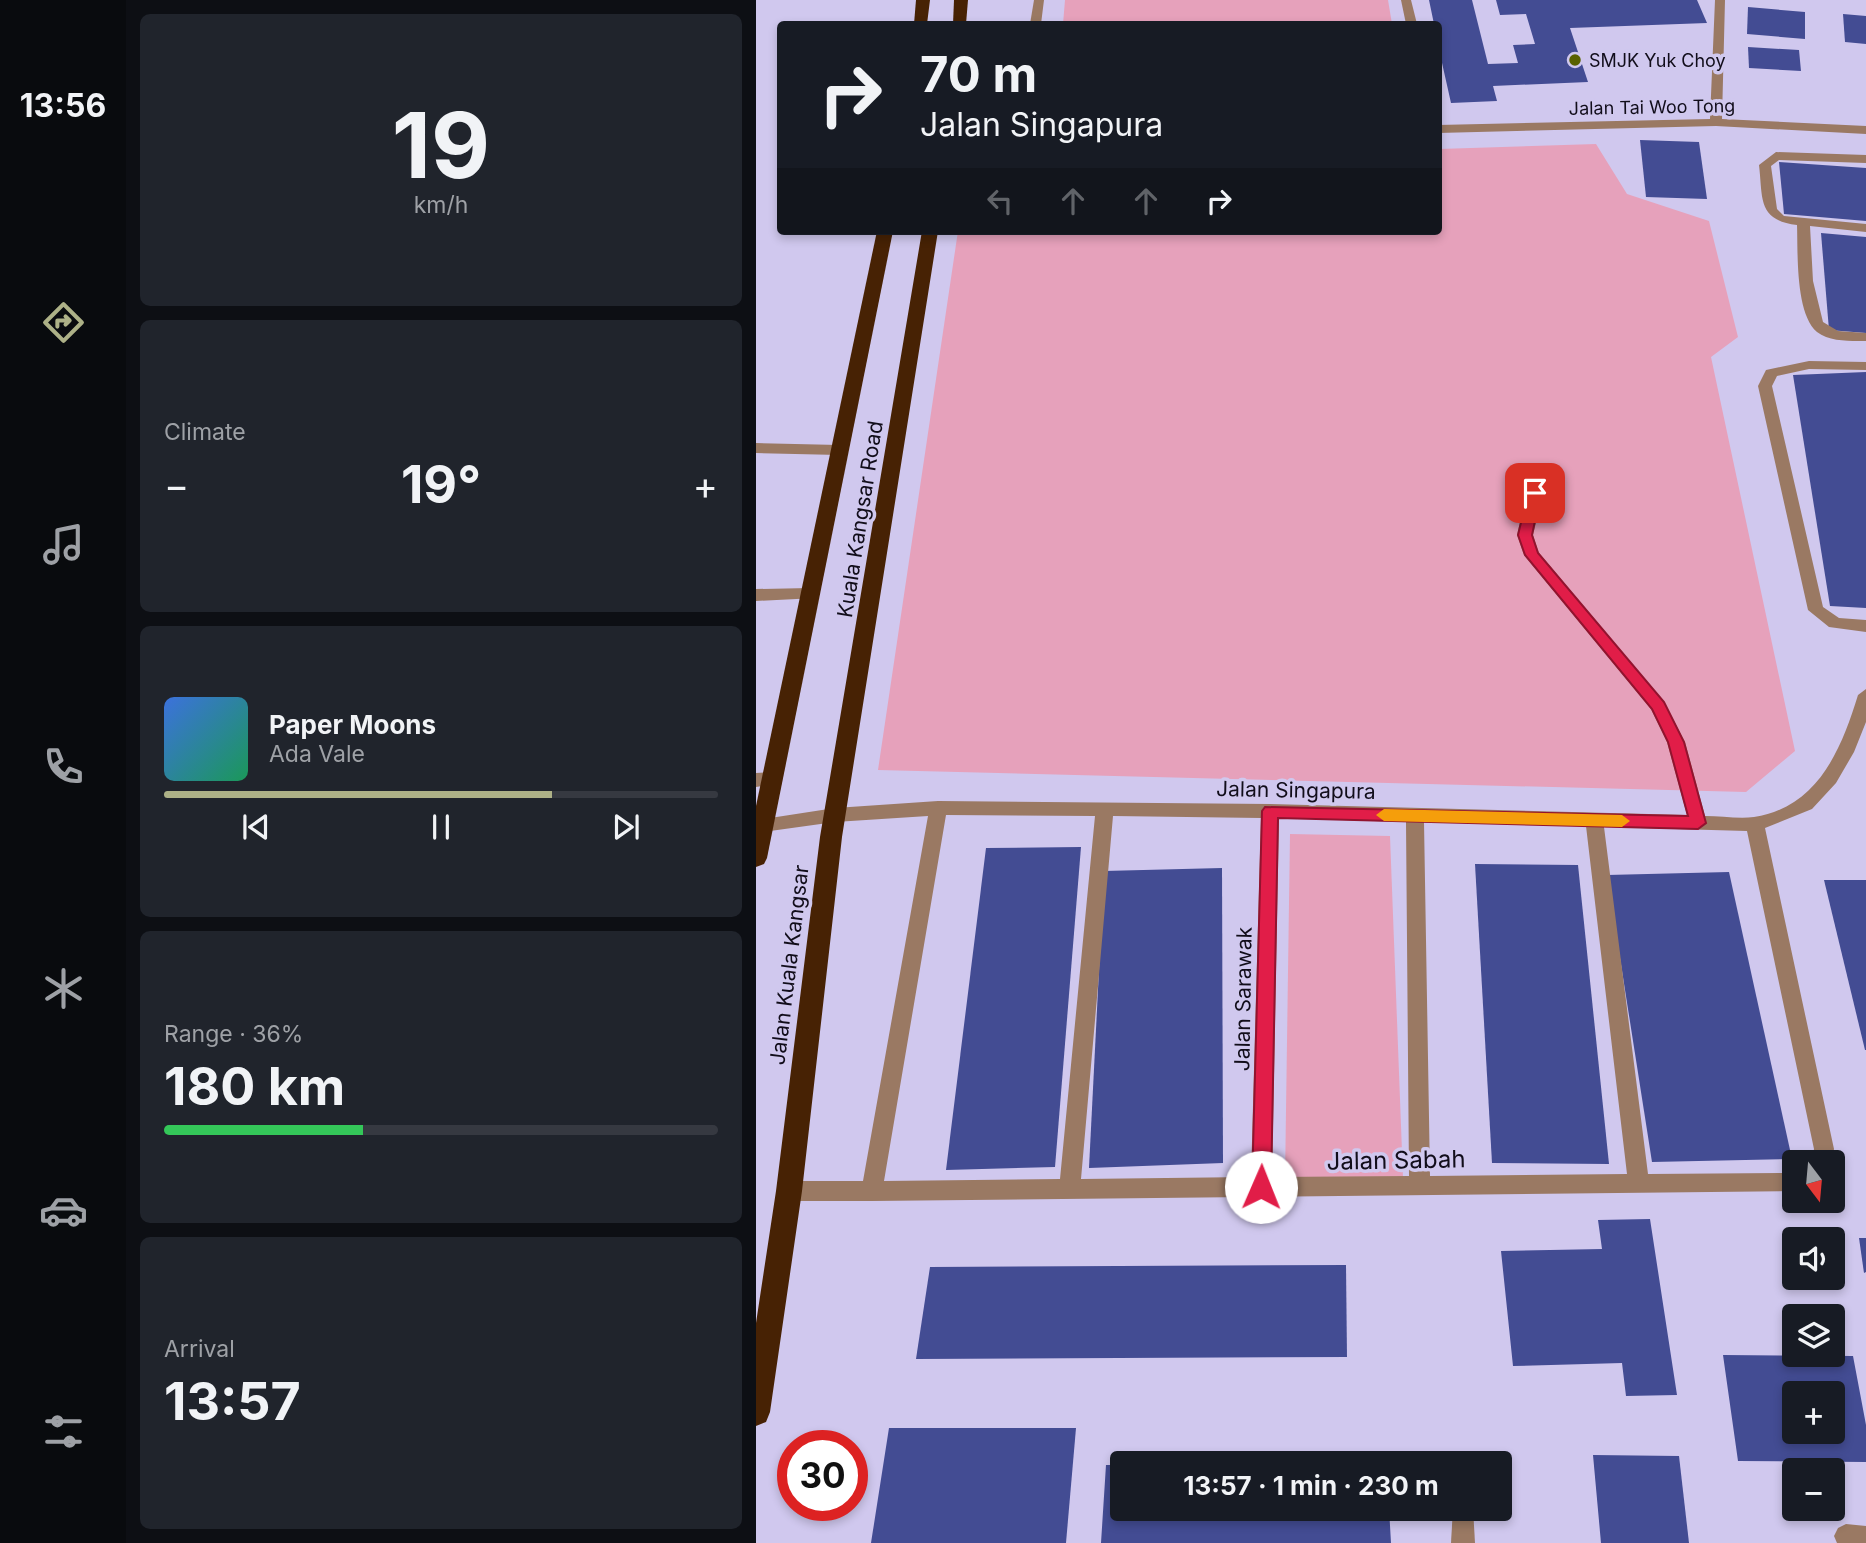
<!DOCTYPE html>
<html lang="en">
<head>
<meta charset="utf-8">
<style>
  body { margin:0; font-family:Inter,sans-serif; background:#20242c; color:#f1f3f6; height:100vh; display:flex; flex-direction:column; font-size:26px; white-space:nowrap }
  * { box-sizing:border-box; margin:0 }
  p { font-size:23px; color:#9ea1a6 }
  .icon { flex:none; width:38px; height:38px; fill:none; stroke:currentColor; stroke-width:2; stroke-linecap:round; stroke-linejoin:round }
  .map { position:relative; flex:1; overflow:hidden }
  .details { display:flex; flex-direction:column; gap:14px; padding:14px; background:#0d0f14; width:630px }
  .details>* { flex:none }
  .hud { position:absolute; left:21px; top:21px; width:665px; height:214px; border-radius:7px; box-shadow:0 4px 10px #0003; background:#171b24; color:#f1f3f6; overflow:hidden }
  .needle { width:46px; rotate:164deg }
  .controls { position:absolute; left:1026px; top:1150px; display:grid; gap:14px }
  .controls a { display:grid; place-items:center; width:63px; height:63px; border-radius:7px; background:#171b24; box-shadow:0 4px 10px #0003; font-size:35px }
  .speed { position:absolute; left:21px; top:1430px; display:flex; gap:14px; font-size:35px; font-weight:700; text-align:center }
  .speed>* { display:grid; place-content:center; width:91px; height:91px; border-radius:50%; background:#171b24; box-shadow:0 4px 10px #0003; line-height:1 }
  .speed .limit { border:10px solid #d22; background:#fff; color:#111 }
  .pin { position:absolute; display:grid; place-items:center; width:60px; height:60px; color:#fff; margin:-30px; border-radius:14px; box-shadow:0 4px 10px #0006 }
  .me { position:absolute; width:77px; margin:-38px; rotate:1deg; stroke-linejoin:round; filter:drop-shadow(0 0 5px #0008) }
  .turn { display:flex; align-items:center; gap:24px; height:147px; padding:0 28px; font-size:32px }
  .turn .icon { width:91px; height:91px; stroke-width:2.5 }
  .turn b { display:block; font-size:49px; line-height:60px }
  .lanes { display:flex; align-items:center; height:66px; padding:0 28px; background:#0003; justify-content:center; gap:35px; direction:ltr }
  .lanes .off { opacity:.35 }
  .big { font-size:52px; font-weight:700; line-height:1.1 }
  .details .tile { flex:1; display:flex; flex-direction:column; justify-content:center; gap:10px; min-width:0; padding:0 24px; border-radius:10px; background:#20242c }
  .details .dial { align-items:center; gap:0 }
  .dial b { font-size:91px; line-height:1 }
  .song { display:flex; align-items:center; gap:21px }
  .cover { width:84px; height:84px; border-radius:10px; background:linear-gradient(135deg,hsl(220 70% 55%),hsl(150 70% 35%)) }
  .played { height:7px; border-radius:4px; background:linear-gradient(90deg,#adb187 70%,#363941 70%) }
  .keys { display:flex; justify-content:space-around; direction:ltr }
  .heat { display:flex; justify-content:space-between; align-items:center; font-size:38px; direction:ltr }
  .charge { height:10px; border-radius:5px; background:linear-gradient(90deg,#34c759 36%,#363941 0) }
  .trip { position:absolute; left:354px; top:1451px; width:402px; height:70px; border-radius:7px; background:#171b24; box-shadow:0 4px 10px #0003; font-weight:700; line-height:70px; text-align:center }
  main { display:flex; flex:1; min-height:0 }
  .dock { display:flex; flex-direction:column; width:126px; justify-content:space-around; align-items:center; background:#090b0e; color:#9ea1a6 }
  .dock .icon { width:49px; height:49px }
  .dock .current { color:#adb187 }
  .dock b { font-size:32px; color:#f1f3f6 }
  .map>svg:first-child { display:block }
</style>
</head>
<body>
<main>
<nav class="dock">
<b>13:56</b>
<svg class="icon current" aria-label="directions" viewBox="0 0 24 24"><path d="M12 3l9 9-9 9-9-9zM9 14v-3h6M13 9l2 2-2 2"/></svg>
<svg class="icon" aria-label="music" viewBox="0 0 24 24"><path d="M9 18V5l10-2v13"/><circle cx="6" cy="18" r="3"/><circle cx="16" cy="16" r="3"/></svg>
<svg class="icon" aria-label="phone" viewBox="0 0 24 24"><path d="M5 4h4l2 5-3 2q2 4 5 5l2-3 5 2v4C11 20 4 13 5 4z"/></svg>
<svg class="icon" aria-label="climate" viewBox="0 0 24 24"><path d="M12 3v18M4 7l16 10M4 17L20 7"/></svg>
<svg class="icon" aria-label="car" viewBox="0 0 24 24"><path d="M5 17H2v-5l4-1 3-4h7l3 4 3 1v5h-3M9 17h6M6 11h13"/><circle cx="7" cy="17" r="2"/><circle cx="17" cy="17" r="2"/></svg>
<svg class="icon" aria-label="filters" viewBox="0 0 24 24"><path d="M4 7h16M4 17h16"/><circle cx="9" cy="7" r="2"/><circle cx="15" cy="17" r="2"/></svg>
</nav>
<section class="details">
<div class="tile dial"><b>19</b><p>km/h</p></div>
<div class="tile"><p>Climate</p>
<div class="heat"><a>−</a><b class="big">19°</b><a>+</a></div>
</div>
<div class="tile">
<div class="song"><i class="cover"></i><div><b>Paper Moons</b><p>Ada Vale</p></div></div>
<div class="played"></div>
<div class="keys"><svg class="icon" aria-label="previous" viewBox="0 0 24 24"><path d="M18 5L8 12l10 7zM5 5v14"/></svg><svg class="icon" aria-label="pause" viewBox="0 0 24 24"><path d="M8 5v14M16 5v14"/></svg><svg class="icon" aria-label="next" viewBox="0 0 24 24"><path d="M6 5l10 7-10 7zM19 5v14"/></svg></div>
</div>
<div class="tile"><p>Range · 36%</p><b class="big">180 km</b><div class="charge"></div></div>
<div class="tile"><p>Arrival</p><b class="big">13:57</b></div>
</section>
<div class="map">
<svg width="1110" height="1543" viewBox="0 0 1110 1543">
  <rect width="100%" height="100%" fill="#d0c8ee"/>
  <g fill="#e6a1bb">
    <path d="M309 0H632L636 24H307Z"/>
    <path d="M840 144 871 194 953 221 982 337 955 357 1039 751 990 792 122 770 202 231H682L683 149Z"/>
    <path d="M534 834 634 836 647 1178 529 1180Z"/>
  </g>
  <g fill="#434c93" fill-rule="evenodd">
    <path d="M673 0H716L732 64 762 63 757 45 779 44 770 14 744 15 740 0H941L951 23 814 28 832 82 737 86 741 101 695 103 682 45V24H678Z"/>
    <path d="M992 7 1049 12V39L991 34Z"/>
    <path d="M1087 14 1110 16V44L1089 42Z"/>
    <path d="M992 47 1043 50 1045 71 993 68Z"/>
    <path d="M884 140 943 142 951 199 890 197Z"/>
    <path d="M1023 162 1110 168V221L1028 214Z"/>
    <path d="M1065 233 1110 237V333L1073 330Z"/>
    <path d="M1110 372V608L1074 606 1037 375Z"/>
    <path d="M325 847 299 1167 190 1170 230 848Z"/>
    <path d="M719 864 822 865 853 1164 736 1163Z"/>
    <path d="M466 868 467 1163 333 1168 348 871Z"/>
    <path d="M973 872 1036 1159 896 1162 851 875Z"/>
    <path d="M1068 880H1110V1050H1109Z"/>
    <path d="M894 1219 921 1395 870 1396 866 1363 757 1366 745 1251 846 1249 842 1220Z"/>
    <path d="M1103 1238H1110V1272L1108 1273Z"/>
    <path d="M590 1265 591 1357 160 1359 174 1267Z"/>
    <path d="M967 1355 1097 1356 1110 1425V1462L982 1461ZM1038 1393H1076V1432H1038Z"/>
    <path d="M133 1428H320L310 1543H115Z"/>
    <path d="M837 1455 923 1456 933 1543H845Z"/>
    <path d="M350 1465H366V1508H633L635 1543H345Z"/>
  </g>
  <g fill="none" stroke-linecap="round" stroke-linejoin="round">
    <g fill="#9a7963" fill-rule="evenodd">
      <path d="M278 0H288L285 24H274Z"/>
      <path d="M645 0H655L661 24H650Z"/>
      <path d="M959 0H969L966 119 1110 126V134L960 126 682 133V125L954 119Z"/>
      <path d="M1020 152 1110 155V163L1023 160 1015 166 1021 209 1028 216 1110 224V232L1054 226 1057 281 1067 322 1082 331 1110 333V341C1095 341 1074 342 1061 332 1039 313 1042 252 1041 225 1001 220 1007 198 1003 165Z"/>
      <path d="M1053 361 1110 362V370L1053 369 1021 376 1016 386 1067 607 1083 618 1110 620V632L1073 627 1052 610 1002 386 1010 370Z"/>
      <path d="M0 443 83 445 90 450 83 455 0 453Z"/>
      <path d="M779 488 787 493 777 535 783 553 908 702 929 742 949 816C965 816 983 819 998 817 1062 807 1085 750 1102 695L1110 689V722L1098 752 1080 783 1056 809 1009 828 1078 1149 1075 1162H1055L1058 1149 991 831 848 827 892 1174 1038 1173V1191L116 1201H33L26 1198 22 1191 26 1184 33 1181H107L172 816 79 822 7 832 1 830V820L79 808 182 801 514 804 931 815 911 742 895 709 768 555 761 535 771 493ZM190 815 339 816 304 1179 128 1181ZM357 816 505 818 495 1177 325 1179ZM523 818 650 822 653 1176 516 1177ZM668 822 830 826 871 1174 674 1176Z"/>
      <path d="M54 588 62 594 60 598 0 601V589Z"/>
      <path d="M15 772 21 774 24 779 21 784 0 787V773Z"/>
      <path d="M697 1508H717L719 1543H695Z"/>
      <path d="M1090 1524 1110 1526V1543H1081L1078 1536 1082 1528Z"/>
    </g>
    <g fill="#472204" fill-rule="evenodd">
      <path d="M160 0H174L171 24H158Z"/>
      <path d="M198 0H212L210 24H197Z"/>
      <path d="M121 231H137L11 858 8 864 0 867V806Z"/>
      <path d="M166 231H182L86 837 46 1191 14 1412 10 1422 0 1426V1323L20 1191 64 837Z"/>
    </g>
  </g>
  <path fill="#e11d48" stroke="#92132f" stroke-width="2" d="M779 489 785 493 776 535 782 553 908 702 928 742 950 823 942 829 522 818 515 1187 512 1194 505 1196 498 1194 496 1187 506 811 509 807 932 816 912 742 896 709 769 555 762 535 772 493Z"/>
  <path fill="#f59e0b" d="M628 809 866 815 874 821 866 827 628 821 620 815Z"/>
  <circle fill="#596100" stroke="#d0c8ee" stroke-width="2.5" cx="819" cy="60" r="7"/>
  <g text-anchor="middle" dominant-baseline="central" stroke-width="7" stroke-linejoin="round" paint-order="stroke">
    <g font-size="18" fill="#110d1a" stroke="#d0c8ee" text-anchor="start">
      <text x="833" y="60">SMJK Yuk Choy</text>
    </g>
    <g font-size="18" fill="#110d1a" stroke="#d0c8ee">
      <text transform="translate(896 107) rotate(-1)">Jalan Tai Woo Tong</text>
    </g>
    <g font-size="21" fill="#110d1a" stroke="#d0c8ee">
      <text transform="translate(104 519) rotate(-81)">Kuala Kangsar Road</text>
      <text transform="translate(540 790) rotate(1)">Jalan Singapura</text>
      <text transform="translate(33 965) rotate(-83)">Jalan Kuala Kangsar</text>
      <text transform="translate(487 999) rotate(-89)">Jalan Sarawak</text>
    </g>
    <g font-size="24" fill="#110d1a" stroke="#d0c8ee">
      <text transform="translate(640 1160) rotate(-1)">Jalan Sabah</text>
    </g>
  </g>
</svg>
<div class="controls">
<a><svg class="needle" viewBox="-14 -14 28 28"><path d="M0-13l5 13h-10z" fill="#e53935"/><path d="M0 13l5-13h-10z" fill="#9ea1a6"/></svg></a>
<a><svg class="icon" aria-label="sound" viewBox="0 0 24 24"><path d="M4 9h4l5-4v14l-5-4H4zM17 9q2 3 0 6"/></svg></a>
<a><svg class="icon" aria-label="layers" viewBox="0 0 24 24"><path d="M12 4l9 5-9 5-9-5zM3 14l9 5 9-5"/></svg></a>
<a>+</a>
<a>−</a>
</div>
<div class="speed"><div class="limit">30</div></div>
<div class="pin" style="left:779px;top:493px;background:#d93025"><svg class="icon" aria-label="arrive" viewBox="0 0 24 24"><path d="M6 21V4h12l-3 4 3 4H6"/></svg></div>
<svg class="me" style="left:505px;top:1187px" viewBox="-20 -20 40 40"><circle r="19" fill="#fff"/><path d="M0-13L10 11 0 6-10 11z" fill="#e11d48"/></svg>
<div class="trip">13:57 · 1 min · 230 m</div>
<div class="hud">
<div class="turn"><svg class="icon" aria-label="right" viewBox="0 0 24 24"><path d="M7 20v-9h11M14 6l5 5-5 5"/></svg><div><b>70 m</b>Jalan Singapura</div></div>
<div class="lanes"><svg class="icon off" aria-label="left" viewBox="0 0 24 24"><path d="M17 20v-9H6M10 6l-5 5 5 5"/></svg><svg class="icon off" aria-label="ahead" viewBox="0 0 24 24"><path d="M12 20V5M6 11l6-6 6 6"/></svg><svg class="icon off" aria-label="ahead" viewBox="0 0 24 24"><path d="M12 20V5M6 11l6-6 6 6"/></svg><svg class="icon" aria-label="right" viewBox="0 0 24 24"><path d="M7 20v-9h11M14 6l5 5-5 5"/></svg></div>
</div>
</div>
</main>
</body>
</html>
